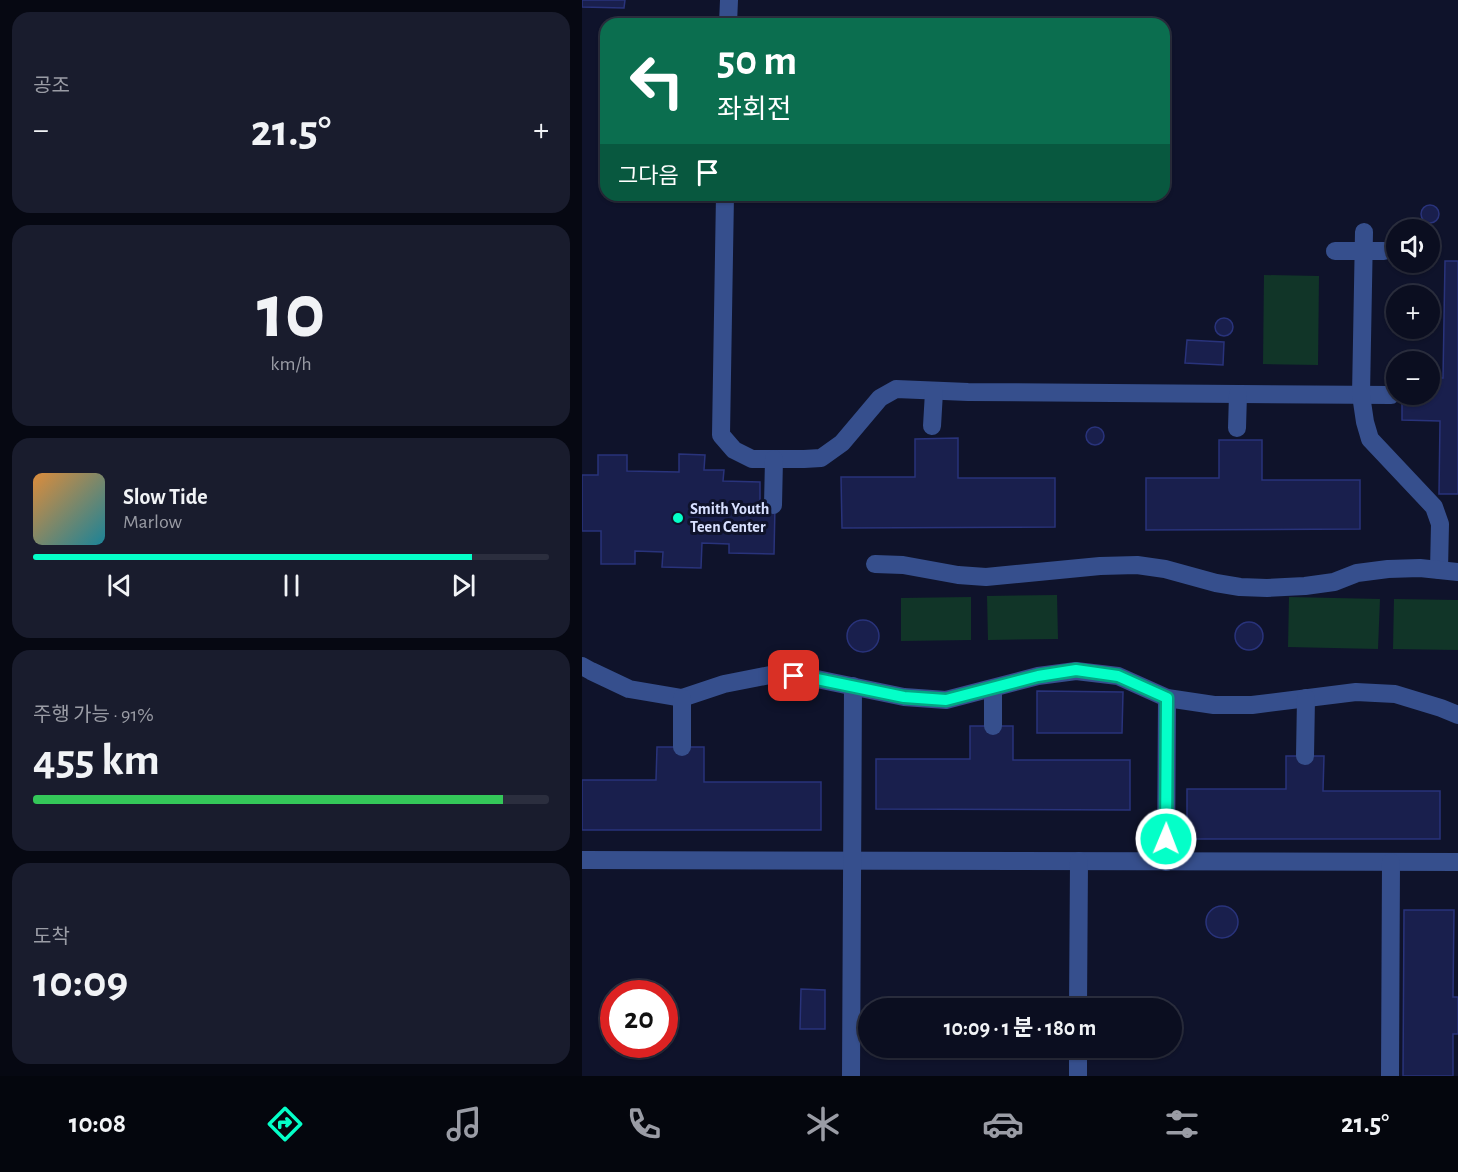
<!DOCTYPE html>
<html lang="ko">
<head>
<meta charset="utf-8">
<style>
  body { margin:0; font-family:"Alegreya Sans","Noto Sans KR",sans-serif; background:#191c2d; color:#f1f3f6; height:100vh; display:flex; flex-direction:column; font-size:22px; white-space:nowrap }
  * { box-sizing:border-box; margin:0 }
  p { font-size:20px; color:#9a9ca5 }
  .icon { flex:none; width:33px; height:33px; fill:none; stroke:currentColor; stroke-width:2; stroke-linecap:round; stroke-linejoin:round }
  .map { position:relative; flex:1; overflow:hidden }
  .details { display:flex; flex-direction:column; gap:12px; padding:12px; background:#060812; width:582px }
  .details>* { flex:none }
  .hud { position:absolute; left:18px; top:18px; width:570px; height:183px; border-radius:18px; box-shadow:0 2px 4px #0004,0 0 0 2px #2b2e3e; background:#0b6e4f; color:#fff; overflow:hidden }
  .fabs { position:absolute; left:804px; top:219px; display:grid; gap:12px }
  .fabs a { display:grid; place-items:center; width:54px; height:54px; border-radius:50%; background:#0b0e20; box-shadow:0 2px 4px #0004,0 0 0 2px #2b2e3e; font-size:30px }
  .speed { position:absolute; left:18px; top:980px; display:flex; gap:12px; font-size:30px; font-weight:700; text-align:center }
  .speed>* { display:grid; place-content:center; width:78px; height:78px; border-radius:50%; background:#0b0e20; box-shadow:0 2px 4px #0004,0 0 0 2px #2b2e3e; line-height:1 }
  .speed .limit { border:9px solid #d22; background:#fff; color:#111 }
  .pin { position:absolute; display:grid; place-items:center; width:51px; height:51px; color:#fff; margin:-26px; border-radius:12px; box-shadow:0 3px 9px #0006 }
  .me { position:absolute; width:66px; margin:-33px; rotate:1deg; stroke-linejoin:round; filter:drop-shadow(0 0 4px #0008) }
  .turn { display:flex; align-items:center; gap:21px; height:126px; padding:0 18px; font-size:27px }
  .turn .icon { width:78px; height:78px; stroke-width:2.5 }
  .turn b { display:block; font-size:42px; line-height:51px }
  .then { display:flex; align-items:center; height:57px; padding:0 18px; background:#0003; gap:12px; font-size:22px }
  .big { font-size:45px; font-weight:700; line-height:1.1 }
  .details .widget { flex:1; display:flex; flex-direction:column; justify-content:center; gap:9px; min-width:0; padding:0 21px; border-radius:18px; background:#191c2d }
  .details .dial { align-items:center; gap:0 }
  .dial b { font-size:78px; line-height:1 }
  .song { display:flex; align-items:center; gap:18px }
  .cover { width:72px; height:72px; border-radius:9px; background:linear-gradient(135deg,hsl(30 70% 55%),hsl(190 70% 35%)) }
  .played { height:6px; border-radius:3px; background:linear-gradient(90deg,#04ffc8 85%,#2b2e3e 85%) }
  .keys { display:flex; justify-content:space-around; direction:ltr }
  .heat { display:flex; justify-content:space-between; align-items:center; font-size:33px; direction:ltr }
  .charge { height:9px; border-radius:4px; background:linear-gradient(90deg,#34c759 91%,#2b2e3e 0) }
  .trip { position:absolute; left:276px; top:998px; width:324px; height:60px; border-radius:30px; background:#0b0e20; box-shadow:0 2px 4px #0004,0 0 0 2px #2b2e3e; font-weight:700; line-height:60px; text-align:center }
  .dock { display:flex; height:96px; justify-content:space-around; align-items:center; background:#04060d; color:#9a9ca5 }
  .dock .icon { width:42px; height:42px }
  .dock .active { color:#04ffc8 }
  .dock b { font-size:27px; color:#f1f3f6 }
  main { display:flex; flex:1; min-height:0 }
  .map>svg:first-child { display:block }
</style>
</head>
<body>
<main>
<section class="details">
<div class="widget"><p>공조</p>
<div class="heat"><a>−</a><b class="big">21.5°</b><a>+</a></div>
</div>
<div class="widget dial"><b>10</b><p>km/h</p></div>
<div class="widget">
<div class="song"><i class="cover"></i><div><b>Slow Tide</b><p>Marlow</p></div></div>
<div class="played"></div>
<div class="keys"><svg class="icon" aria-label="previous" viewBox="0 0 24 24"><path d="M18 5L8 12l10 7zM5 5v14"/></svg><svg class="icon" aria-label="pause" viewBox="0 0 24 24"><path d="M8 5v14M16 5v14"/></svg><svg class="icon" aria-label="next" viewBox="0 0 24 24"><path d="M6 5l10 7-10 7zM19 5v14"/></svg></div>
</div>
<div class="widget"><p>주행 가능 · 91%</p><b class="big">455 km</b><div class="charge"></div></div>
<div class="widget"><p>도착</p><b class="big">10:09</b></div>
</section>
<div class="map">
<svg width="876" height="1076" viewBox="0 0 876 1076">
  <rect width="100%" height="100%" fill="#0f132b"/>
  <g fill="#113528">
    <path d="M682 275 737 276 736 365 681 364Z"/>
    <path d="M475 595 476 639 406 640 405 596Z"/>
    <path d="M389 597V640L319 641V598Z"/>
    <path d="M707 597 798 599 796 649 706 647Z"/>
    <path d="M812 599 876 600V650L811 649Z"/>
  </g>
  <g fill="#191f4d" stroke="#29337b" stroke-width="1.5">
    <path d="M0 0H43L42 8 0 7Z"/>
    <circle cx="848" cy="214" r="9"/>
    <path d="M863 261H876V494H857L858 421 820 420V394H848V378H861Z"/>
    <circle cx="642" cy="327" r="9"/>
    <path d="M605 340 642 342 641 365 603 363Z"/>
    <circle cx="513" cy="436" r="9"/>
    <path d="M376 438V478H473V527L260 528 259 477H333V439Z"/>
    <path d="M637 440H680V480H778V529L564 530V478H637Z"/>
    <path d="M97 454 123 455 122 470H142L141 481 178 482V505H193L192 554 147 553V544L120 543 119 568 80 567 81 552 53 551V564H19V531H0V475H16V455H45V471L97 472Z"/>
    <circle cx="281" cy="636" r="16"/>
    <circle cx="667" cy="636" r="14"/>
    <path d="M455 691 541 692 540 733H455Z"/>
    <path d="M388 726H431V760H548V810L294 809V759H388Z"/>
    <path d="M75 747H122V782H239V830H0V780H74Z"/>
    <path d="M704 756H742L741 791H858V839H605V789H704Z"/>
    <circle cx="640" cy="922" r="16"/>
    <path d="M822 910H872L871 997H876V1034H871V1076H821Z"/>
    <path d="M219 989 243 990V1029H218Z"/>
  </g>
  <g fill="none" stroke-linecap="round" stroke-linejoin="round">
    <g stroke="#364f8d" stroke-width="18">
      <path d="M146 24 147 0"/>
      <path d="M143 195 139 435 152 450 170 459H222L239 458 260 443 298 398 314 389 386 392 809 395"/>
      <path d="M782 232 779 395 783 422 788 439 852 507 858 524 857 570"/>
      <path d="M753 251H802"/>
      <path d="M350 426 352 392"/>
      <path d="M655 428 656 394"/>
      <path d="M191 505 192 459"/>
      <path d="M293 564 321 565 376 575 404 577 518 566 555 565 583 569 634 583 658 587 685 588 723 586 752 582 775 573 806 569 838 568 876 572"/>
      <path d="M0 666 9 671 47 689 100 698 142 684 193 674 230 678 322 697 364 700 456 676 494 671 536 676 585 698 632 705H670L774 692 813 694 859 708 876 715"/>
      <path d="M411 689V726"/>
      <path d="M100 747V698"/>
      <path d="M723 756 724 698"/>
      <path d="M0 860 876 862"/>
      <path d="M584 862 585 698"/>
      <path d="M496 1008 497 861"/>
      <path d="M269 1076 271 686"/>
      <path d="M496 1076V1047"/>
      <path d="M808 1076 809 862"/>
    </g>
  </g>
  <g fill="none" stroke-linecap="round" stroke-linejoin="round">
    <g stroke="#03a682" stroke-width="15">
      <path id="route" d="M212 676 230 678 322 697 364 700 456 676 494 670 536 676 585 698 584 839"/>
    </g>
    <use href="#route" stroke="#04ffc8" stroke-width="10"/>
  </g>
  <circle fill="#04ffc8" stroke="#0f132b" stroke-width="2" cx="96" cy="518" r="6"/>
  <g text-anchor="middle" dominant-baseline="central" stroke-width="6" stroke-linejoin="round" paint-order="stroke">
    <g font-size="16" font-weight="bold" fill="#d8e0ff" stroke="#0f132b" text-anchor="start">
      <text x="108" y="509">Smith Youth<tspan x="108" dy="18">Teen Center</tspan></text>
    </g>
  </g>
</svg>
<div class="fabs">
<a><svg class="icon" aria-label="sound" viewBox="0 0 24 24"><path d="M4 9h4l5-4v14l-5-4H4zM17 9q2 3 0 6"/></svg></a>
<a>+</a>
<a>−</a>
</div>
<div class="speed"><div class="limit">20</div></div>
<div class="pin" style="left:212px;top:676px;background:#d93025"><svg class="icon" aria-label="arrive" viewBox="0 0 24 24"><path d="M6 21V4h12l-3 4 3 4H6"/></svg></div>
<svg class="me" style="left:584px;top:839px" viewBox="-20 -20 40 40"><circle r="17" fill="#04ffc8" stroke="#fff" stroke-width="3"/><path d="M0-11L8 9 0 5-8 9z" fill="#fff"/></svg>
<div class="trip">10:09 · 1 분 · 180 m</div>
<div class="hud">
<div class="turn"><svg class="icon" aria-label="left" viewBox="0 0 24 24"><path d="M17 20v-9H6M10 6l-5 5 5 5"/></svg><div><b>50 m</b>좌회전</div></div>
<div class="then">그다음<svg class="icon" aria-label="arrive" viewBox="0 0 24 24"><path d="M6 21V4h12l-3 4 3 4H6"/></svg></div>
</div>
</div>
</main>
<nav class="dock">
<b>10:08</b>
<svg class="icon active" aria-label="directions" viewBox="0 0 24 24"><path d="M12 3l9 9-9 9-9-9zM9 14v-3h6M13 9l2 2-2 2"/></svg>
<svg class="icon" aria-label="music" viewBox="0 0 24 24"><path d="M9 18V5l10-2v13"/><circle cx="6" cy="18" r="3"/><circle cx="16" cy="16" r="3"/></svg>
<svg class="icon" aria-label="phone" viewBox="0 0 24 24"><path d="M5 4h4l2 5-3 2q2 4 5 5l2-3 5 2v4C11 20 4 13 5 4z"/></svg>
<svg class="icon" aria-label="climate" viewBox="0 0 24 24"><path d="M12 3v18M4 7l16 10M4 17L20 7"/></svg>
<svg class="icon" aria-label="car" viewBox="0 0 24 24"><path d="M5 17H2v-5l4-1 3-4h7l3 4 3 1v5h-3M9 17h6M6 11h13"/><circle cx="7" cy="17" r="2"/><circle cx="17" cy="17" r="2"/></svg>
<svg class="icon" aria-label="filters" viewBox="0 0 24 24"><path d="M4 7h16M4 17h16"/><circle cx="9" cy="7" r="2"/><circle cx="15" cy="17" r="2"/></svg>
<b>21.5°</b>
</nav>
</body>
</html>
